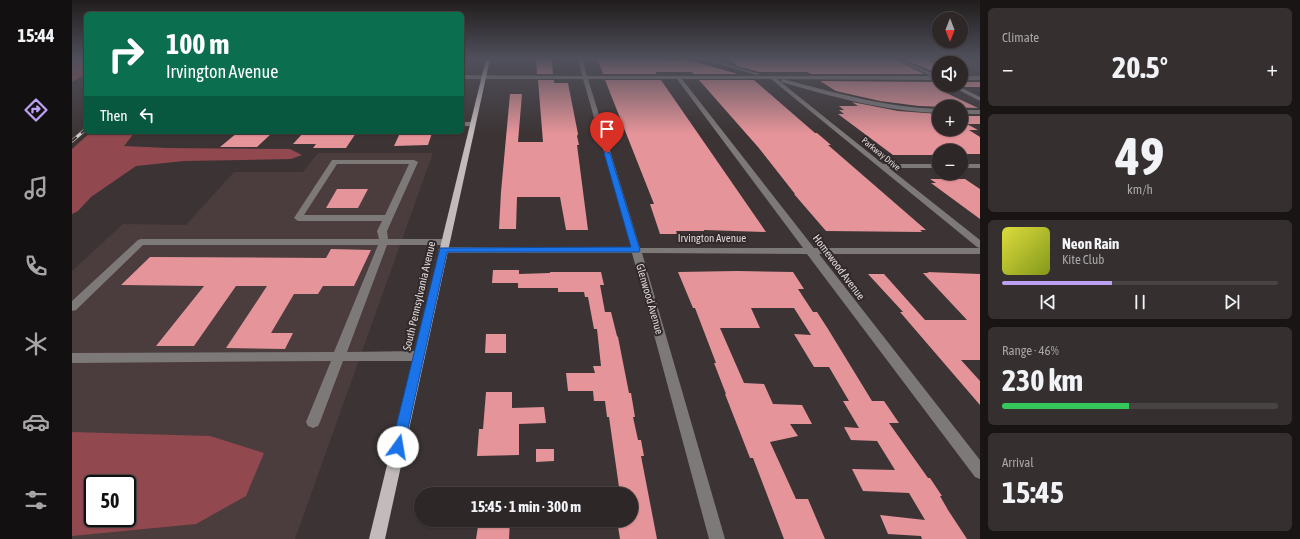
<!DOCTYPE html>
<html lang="en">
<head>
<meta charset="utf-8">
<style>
  body { margin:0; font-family:"Asap Condensed",sans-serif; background:#352f2f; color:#f1f3f6; height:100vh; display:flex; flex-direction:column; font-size:15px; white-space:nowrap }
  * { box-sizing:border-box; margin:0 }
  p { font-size:13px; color:#a7a5a7 }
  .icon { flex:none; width:22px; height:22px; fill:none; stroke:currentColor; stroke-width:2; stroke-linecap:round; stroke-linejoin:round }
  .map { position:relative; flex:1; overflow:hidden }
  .drawer { display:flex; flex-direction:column; gap:8px; padding:8px; background:#191515; width:320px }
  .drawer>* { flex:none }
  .top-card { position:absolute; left:12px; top:12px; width:380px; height:122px; border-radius:6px; box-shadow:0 1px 3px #0004,0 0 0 1px #484444; background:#0b6e4f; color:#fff; overflow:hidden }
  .needle { width:26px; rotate:180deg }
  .fabs { position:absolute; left:860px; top:12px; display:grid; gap:8px }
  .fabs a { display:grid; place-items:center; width:36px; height:36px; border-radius:50%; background:#2d2727; box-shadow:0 1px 3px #0004,0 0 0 1px #484444; font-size:20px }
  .speed { position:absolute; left:12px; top:475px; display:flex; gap:8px; font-size:20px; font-weight:700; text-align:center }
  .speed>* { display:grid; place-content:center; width:52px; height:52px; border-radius:50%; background:#2d2727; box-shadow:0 1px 3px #0004,0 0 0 1px #484444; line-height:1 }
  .speed .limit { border:2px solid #111; border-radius:6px; background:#fff; color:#111 }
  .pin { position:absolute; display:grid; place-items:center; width:34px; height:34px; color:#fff; margin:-41px -17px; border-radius:50% 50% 50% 0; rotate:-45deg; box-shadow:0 0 4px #0007 }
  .pin .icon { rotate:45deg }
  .me { position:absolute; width:44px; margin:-22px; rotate:13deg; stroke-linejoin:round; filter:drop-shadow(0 0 3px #0008) }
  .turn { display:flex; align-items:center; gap:14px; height:84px; padding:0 16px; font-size:18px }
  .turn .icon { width:52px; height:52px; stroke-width:2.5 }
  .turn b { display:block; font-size:28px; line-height:34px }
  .then { display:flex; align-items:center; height:38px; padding:0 16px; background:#0003; gap:8px; font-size:15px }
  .big { font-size:30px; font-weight:700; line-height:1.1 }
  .drawer .tile { flex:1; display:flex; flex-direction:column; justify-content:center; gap:6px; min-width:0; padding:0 14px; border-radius:6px; background:#352f2f }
  .drawer .dial { align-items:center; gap:0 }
  .dial b { font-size:52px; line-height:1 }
  .song { display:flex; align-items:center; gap:12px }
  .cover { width:48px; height:48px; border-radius:6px; background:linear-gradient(135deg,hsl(60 70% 55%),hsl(70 70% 35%)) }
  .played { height:4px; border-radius:2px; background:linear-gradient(90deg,#bca0f2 40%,#484444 40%) }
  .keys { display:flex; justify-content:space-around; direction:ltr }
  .heat { display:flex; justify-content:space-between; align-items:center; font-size:22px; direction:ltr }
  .charge { height:6px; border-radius:3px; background:linear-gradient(90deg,#34c759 46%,#484444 0) }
  .trip { position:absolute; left:342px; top:487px; width:224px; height:40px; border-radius:20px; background:#2d2727; box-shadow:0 1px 3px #0004,0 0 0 1px #484444; font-weight:700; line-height:40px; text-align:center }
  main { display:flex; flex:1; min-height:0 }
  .tabs { display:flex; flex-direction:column; width:72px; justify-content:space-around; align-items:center; background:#121010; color:#a7a5a7 }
  .tabs .icon { width:28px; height:28px }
  .tabs .current { color:#bca0f2 }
  .tabs b { font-size:18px; color:#f1f3f6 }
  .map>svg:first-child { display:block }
</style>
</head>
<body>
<main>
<nav class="tabs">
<b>15:44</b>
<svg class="icon current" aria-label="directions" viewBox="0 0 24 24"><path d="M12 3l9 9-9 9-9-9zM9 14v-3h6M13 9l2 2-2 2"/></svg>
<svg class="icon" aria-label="music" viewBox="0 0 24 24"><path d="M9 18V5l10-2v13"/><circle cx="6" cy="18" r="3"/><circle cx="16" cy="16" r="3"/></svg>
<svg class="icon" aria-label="phone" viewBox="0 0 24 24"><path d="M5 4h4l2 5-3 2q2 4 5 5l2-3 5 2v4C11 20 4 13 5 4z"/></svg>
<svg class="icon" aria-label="climate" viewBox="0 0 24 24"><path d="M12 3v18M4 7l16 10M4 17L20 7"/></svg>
<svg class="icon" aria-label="car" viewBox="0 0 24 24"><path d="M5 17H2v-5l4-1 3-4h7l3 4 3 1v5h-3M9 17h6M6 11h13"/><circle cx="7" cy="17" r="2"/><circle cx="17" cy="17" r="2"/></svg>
<svg class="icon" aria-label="filters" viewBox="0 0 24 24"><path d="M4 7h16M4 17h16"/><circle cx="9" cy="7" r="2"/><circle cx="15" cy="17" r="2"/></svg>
</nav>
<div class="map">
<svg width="908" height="539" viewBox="0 0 908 539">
  <rect width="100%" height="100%" fill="#3c3434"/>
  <g fill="#4b3c3d" fill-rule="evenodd">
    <path d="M832 59H908V76H889V63H867V76Z"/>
    <path d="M246 153H361L223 539H0V271L51 224 114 225 162 172H231ZM21 484H55V518H21Z"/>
  </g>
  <g fill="#91484f" fill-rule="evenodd">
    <path d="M0 59H14V74L0 82Z"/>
    <path d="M19 132H63L52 146 95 148 218 149 230 155 219 159 112 161 64 166 19 197 6 211 0 214V149Z"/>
    <path d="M0 432 138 436 192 453 174 496 124 524 0 536ZM21 484H55V518H21Z"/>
  </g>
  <g fill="#e59499">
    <path d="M464 59 480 60 481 74H465Z"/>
    <path d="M538 59H591L599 61 613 59 666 74H622L619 72H583L585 74H531L526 60H537Z"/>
    <path d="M658 59H822L852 74H739L735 72H687L665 66Z"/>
    <path d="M831 59H857V61L867 64V74Z"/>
    <path d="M466 80H482V83H496L506 134 505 136 507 145H505L516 230H494L488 197H445L444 229H427L429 192 438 94H450L446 142H471Z"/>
    <path d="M533 80H589L694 232 632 230V231H604L605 234H588L578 204H582Z"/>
    <path d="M627 80H682L743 133H745L759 145H756L854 230H848L850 232 754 231 722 194H723L686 147Z"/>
    <path d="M748 81 867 82V85H876L878 87H865L871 90H868L906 108 847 106 808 101 764 91Z"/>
    <path d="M889 82H908V87H892L887 85H889Z"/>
    <path d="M780 102 826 111 867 114V129H889V116H908V124H895L906 130H897L908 137V154H889V151H867V155H821L766 114H772L767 110H772L767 106H786Z"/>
    <path d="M170 132 200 133 185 147H148L165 133Z"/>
    <path d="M231 133H284L274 148H241L244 144H221Z"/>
    <path d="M328 133H360L356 145 322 146Z"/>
    <path d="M858 179H893L908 189V219L859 183H864Z"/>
    <path d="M265 189H296L286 208H254Z"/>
    <path d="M259 249 299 250 282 286H251L246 294H222L199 333H221L213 349 154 348 195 286H164L122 346H84L132 286 49 285 78 257 254 258Z"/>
    <path d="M421 270H447V274L478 273V272H529L532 285H528L533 312H539L545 336 546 337 557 393H559L563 417H561L566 440H569L572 456H569L585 539H548L545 520H559V494H548L537 417H535L533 401H522L521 391H496L494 373H523L521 366H529L525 329H522L516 297H513L512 292H486V288H446V283H420Z"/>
    <path d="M665 271 721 272 732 289H726L741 312H745L756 329 800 401H812L827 423H817L856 478H858L870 496H868L876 510 895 539H850L849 536 816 534 808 515 853 520 837 493 791 491 780 469 823 470 805 441 779 440 772 427 787 428 771 401H777L757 367H742L722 334 739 335 722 308H679L688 328H648L672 383 692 384 701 404 730 405 740 424H718L726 436 698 442 724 499H736L753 539H712L681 458H678L653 394H654L642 363H644L623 308H621L606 272Z"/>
    <path d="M855 272 908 274V360H889L908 381V405L828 312H831L796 274H812L853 320H895L851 273H857Z"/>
    <path d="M414 334H434V353H413Z"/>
    <path d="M414 392H440V408L472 407 474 423 447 424V455L405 456 407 429H411Z"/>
    <path d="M464 449H482V461L464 462Z"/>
    <path d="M407 520H438L437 539H404Z"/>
  </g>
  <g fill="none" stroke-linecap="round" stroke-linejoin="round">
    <g fill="#7d7979" fill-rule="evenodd">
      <path d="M506 59H510L515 76H859L823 59H828L867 76V80L705 79 811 164H867V168H817L908 240V248L905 247 699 79H610L742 248H908V254H747L908 460V479L903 477 735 254 570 253 653 539H637L560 253H371L366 250 371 247H559L511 79H390V75L510 76ZM516 79H605L731 248H568Z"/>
      <path d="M631 59H637L688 74 684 75Z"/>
      <rect x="889" y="76" width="19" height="4"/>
      <path d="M711 79C763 93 813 107 867 109V113C812 111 761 97 709 82V80Z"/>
      <path d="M877 85H884L908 97V101Z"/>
      <rect x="889" y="110" width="19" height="4"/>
      <path d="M390 122H400L403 124 400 126H390Z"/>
      <path d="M260 160H342L346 162 315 231 316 239H373L378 242 373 245H315L275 352 347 351 351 353 353 356 351 359 347 361H271L248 422 246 426 241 428 236 426 234 422 259 361 0 363V353L262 352 306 245H71L4 310 0 311V301L66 240 69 239H307L305 231 310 221H226L222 218ZM265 164H337L313 215H232Z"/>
      <rect x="889" y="164" width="19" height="4"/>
    </g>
    <path fill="#c3bbbb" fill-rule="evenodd" d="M414 59H418L313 539H297Z"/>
    <g stroke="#cec8c8" stroke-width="3">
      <path id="rail" d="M0 141 14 129"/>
    </g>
    <use href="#rail" stroke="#322a2a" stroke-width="2" stroke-dasharray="6" stroke-linecap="butt"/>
  </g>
  <linearGradient id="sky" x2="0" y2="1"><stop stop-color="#211d1d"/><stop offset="0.44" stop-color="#50505c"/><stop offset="1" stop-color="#50505c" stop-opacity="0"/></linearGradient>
  <rect width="908" height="134" fill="url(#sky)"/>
  <path fill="#1a73e8" stroke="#114b97" d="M533 151 538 153 568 250 567 252H375L332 447 330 452 326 453 321 452 319 447 368 248 559 247 532 153Z"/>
  <g text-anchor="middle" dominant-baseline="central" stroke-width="4" stroke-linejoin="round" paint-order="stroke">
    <g font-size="9" fill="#dfd9da" stroke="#322a2a">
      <text transform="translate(809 154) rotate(39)">Parkway Drive</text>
    </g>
    <g font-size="11" fill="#dfd9da" stroke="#322a2a">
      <text x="640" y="238">Irvington Avenue</text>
      <text transform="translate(767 267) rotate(53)">Homewood Avenue</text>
      <text transform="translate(347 296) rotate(-77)">South Pennsylvania Avenue</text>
      <text transform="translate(578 299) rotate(74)">Glenwood Avenue</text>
    </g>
  </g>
</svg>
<div class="fabs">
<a><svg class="needle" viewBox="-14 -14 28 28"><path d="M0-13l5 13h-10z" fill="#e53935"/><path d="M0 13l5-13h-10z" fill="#a7a5a7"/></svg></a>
<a><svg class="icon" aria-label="sound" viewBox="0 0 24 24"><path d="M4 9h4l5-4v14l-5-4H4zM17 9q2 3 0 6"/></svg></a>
<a>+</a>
<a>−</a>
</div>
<div class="speed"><div class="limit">50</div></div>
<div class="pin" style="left:535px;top:153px;background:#d93025"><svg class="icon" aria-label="arrive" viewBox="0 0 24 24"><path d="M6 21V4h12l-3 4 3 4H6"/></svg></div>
<svg class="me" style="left:326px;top:447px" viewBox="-20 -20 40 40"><circle r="19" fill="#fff"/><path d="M0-13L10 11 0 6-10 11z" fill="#1a73e8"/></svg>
<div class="trip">15:45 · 1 min · 300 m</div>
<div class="top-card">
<div class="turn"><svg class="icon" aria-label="right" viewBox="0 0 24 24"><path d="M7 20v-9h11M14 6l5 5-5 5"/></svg><div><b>100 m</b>Irvington Avenue</div></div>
<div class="then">Then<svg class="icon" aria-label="left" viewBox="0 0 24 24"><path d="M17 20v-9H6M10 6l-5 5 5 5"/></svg></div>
</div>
</div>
<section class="drawer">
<div class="tile"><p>Climate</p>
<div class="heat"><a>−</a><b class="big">20.5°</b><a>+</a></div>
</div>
<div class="tile dial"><b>49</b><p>km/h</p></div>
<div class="tile">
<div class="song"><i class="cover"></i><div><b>Neon Rain</b><p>Kite Club</p></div></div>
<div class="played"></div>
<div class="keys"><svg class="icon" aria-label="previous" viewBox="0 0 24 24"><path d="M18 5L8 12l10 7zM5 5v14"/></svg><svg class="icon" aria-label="pause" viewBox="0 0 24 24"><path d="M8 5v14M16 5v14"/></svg><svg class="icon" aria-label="next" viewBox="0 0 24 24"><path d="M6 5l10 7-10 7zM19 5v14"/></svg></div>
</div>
<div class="tile"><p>Range · 46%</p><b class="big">230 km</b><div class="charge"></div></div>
<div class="tile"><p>Arrival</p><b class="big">15:45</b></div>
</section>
</main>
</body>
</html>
